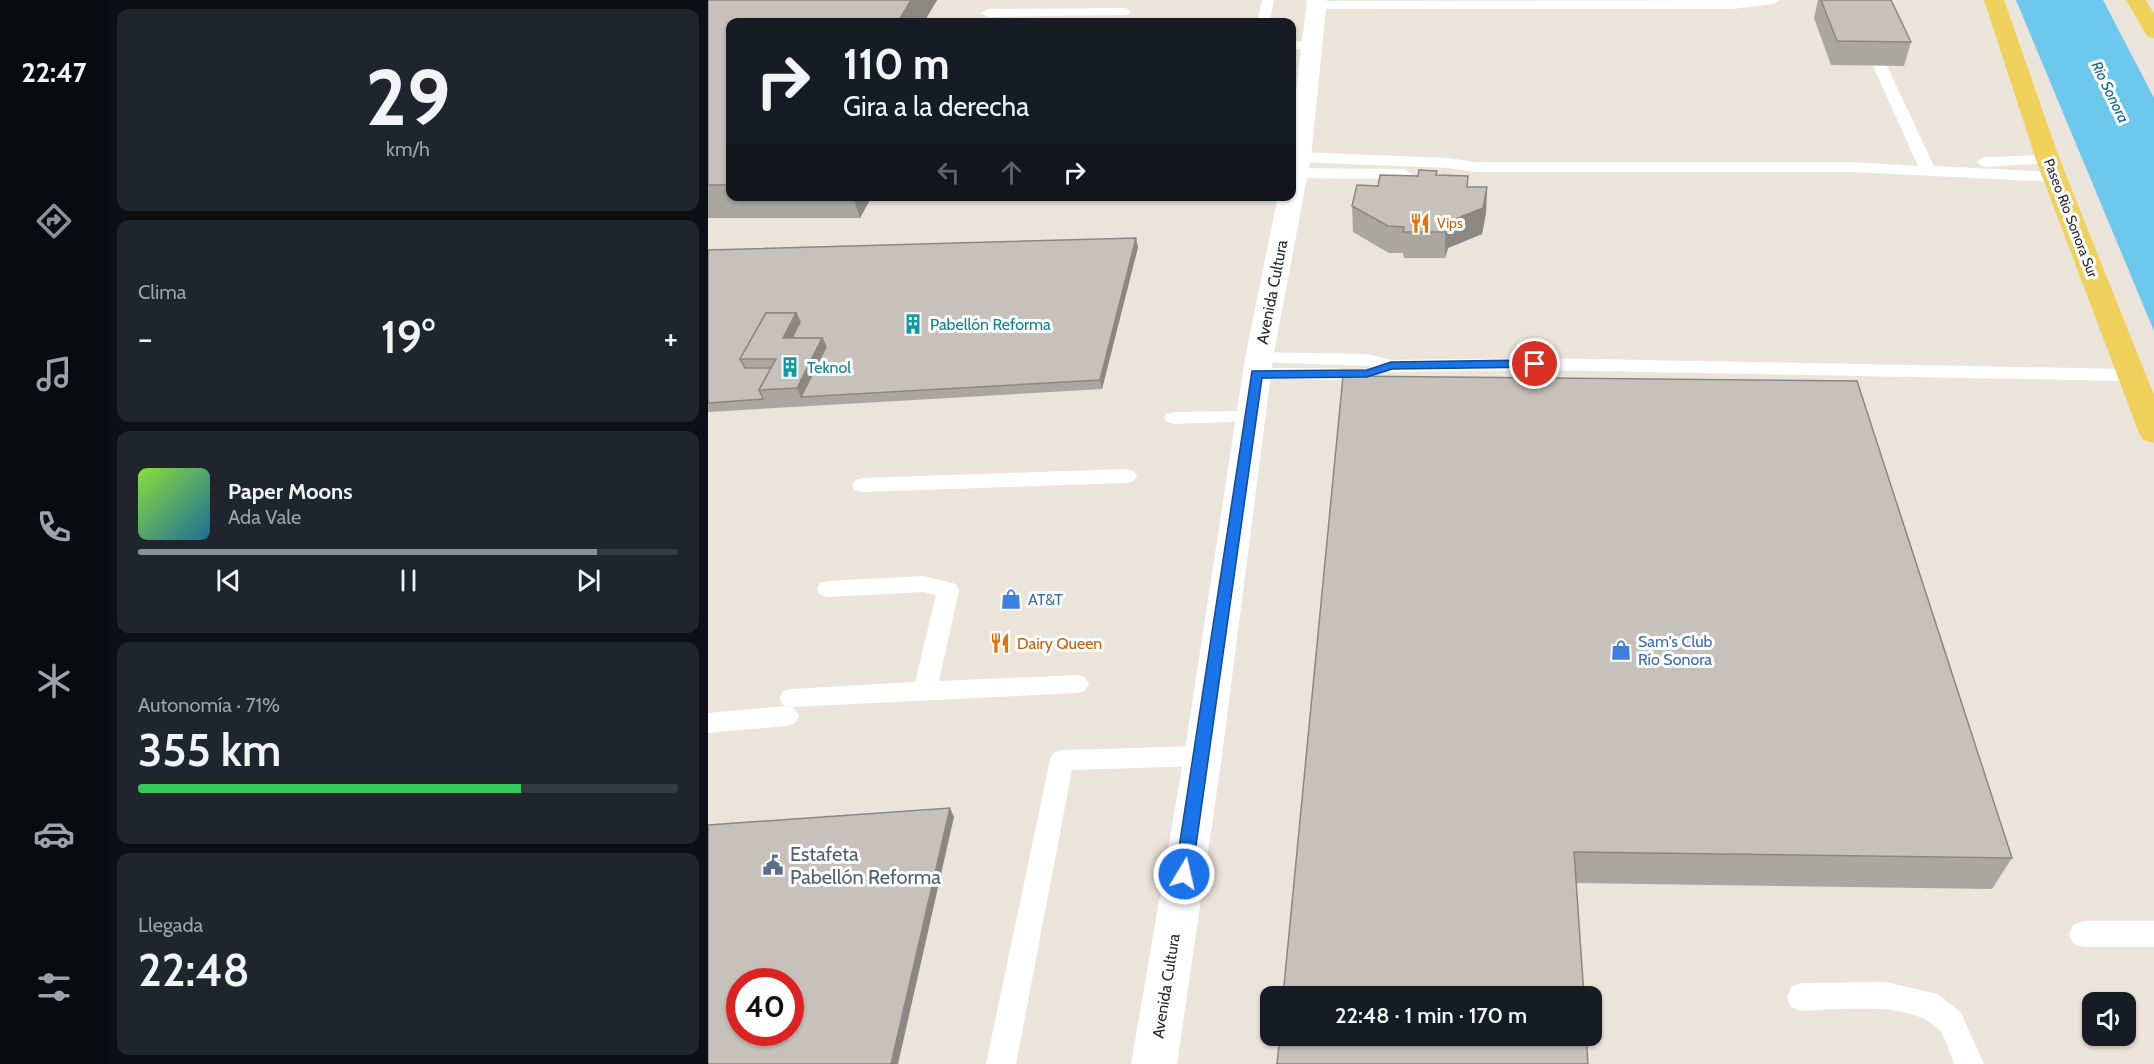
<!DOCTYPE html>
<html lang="es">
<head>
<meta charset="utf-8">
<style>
  body { margin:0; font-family:Cabin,sans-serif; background:#20242c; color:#f1f3f6; height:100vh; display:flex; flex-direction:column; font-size:22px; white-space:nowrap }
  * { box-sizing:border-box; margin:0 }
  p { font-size:20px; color:#9ea1a6 }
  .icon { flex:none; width:33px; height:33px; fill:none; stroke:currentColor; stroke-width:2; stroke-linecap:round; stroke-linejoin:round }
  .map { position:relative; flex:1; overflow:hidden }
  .details { display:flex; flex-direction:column; gap:9px; padding:9px; background:#0d0f14; width:600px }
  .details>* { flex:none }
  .hud { position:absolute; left:18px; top:18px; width:570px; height:183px; border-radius:12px; box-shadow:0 2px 4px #0004; background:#171b24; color:#f1f3f6; overflow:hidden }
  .tools { position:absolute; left:1374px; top:992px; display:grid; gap:12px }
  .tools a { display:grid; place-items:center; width:54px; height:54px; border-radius:12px; background:#171b24; box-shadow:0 2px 4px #0004; font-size:30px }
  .speed { position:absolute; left:18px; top:968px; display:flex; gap:12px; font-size:30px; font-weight:700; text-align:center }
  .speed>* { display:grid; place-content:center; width:78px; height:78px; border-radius:50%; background:#171b24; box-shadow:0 2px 4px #0004; line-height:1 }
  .speed .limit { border:9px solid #d22; background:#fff; color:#111 }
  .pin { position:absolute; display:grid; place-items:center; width:51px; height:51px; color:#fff; margin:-26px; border:3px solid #fff; border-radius:50%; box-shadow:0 2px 6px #0007 }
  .me { position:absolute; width:66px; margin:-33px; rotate:9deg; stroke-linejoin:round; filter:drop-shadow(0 0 4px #0008) }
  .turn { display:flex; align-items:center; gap:21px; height:126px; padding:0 18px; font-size:27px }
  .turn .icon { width:78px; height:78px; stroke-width:2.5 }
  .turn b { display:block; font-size:42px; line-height:51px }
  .lanes { display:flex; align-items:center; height:57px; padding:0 18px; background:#0003; justify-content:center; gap:30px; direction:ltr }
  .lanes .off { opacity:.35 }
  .big { font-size:45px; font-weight:600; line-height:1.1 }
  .details .widget { flex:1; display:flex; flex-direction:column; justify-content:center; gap:9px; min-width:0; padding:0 21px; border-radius:12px; background:#20242c }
  .details .dial { align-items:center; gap:0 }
  .dial b { font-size:78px; line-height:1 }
  .song { display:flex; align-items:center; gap:18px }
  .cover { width:72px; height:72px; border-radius:9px; background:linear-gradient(135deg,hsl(90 70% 55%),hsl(200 70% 35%)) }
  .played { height:6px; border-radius:3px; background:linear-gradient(90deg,#8c9099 85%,#363941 85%) }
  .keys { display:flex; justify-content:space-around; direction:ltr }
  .heat { display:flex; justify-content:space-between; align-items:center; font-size:33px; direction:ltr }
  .charge { height:9px; border-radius:4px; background:linear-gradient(90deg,#34c759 71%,#363941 0) }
  .trip { position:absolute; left:552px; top:986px; width:342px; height:60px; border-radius:12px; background:#171b24; box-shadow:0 2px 4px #0004; font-weight:600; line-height:60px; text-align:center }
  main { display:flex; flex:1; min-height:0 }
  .dock { display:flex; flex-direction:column; width:108px; justify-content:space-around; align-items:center; background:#090b0e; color:#9ea1a6 }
  .dock .icon { width:42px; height:42px }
  .dock .active { color:#8c9099 }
  .dock b { font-size:27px; color:#f1f3f6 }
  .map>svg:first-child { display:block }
</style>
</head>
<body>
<main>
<nav class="dock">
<b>22:47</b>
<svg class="icon active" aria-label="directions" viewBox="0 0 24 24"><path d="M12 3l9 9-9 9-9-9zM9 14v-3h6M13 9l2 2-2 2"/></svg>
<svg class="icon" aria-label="music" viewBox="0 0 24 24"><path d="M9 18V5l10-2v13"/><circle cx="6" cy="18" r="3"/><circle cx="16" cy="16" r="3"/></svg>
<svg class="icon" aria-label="phone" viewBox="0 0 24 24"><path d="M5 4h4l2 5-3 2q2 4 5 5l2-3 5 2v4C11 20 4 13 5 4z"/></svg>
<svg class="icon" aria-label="climate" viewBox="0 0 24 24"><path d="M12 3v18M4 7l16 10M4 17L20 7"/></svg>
<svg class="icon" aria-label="car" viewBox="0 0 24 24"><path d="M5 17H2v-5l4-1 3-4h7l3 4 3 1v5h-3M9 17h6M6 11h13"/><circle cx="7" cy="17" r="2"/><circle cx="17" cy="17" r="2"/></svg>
<svg class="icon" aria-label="filters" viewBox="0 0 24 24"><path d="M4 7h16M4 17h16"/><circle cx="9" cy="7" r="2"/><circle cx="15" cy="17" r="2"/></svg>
</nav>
<section class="details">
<div class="widget dial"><b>29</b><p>km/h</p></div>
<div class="widget"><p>Clima</p>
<div class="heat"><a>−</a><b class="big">19°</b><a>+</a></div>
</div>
<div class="widget">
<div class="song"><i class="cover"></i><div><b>Paper Moons</b><p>Ada Vale</p></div></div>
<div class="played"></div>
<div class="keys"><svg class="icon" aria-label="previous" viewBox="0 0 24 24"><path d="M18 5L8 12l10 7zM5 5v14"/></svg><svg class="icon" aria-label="pause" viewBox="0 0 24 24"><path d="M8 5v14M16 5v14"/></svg><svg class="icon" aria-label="next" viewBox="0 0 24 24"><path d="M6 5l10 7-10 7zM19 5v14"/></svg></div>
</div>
<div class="widget"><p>Autonomía · 71%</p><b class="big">355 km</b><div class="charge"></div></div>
<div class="widget"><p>Llegada</p><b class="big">22:48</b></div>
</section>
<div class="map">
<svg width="1446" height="1064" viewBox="0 0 1446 1064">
  <rect width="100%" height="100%" fill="#ebe4da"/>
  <path fill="#6dc8ed" d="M1308 0H1395L1446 98V331Z"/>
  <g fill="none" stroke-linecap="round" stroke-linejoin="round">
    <g fill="#fff" fill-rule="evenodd">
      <path d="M554 0H566L562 22H549Z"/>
      <path d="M1072 0 1066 4 1023 9H608L602 5 608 1Z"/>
      <path d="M415 8 420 9 422 12 420 15 280 17 273 13 280 9Z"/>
      <path d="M584 41 603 42 610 46 603 50 584 49Z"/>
      <path d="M1172 62 1179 66 1226 166 1347 172 1355 177 1347 182 1145 172H768L740 168 591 162 584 157 591 152 740 158 768 162H1145L1210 166 1165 66Z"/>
      <path d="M1340 155 1348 160 1345 163 1276 167 1268 162 1276 157Z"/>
      <path d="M584 168 696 169 704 174 696 179 584 178Z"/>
      <path d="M551 352 660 354 683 360 827 358 1424 369 1431 371 1433 375 1431 379 1424 381 827 370 683 372 660 366 545 362 542 358 545 354Z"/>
      <path d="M548 368H627L634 370 636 374 634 378 627 380 541 378 539 374 541 370Z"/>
      <path d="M543 411 550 413 553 417 550 421 466 424 459 422 456 418 459 414 466 412Z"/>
      <path d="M419 469 426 471 429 476 426 481 419 483 154 492 147 490 144 485 147 480 154 478Z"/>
      <path d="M215 576 248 584 251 590 231 681 369 675 377 677 381 684 377 691 369 693 83 707 75 705 71 698 75 691 83 689 207 682 228 595 215 592 120 597 112 595 109 589 112 583 120 581Z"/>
      <path d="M79 706 87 709 91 716 87 723 79 726 0 733V713Z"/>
      <path d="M495 746 504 749 507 756 504 763 495 766 364 770 308 1064H278L342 760 345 753 354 750Z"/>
      <path d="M1375 921H1446V947H1375L1365 943 1361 934 1365 925Z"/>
      <path d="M1177 982 1230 994 1253 1013 1276 1064H1246C1242 1054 1239 1043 1234 1034 1211 999 1130 1010 1093 1011L1083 1007 1079 997 1083 987 1093 983Z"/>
    </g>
    <path fill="#fff" fill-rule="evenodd" d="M599 0H619L603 157 565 358 514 756 469 1064H423L476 756 537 358 570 196H584V122Z"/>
    <g fill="#efd15b" fill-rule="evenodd">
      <path d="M1276 0H1296L1352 160 1446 395V443L1435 440 1431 433 1328 160Z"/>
      <path d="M1418 0H1438L1446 14V38L1439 36Z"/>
    </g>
  </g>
  <g fill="#aaa6a0">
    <path d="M0 0H229L216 22H22V196H164L152 218H0Z"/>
    <path d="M1110 0H1183L1203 42 1196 66 1123 65 1106 18Z"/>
    <path d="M729 175 760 187H779L778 213 774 234 740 248 737 258H696L695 253H681L645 232 644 206 670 186 710 176Z"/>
    <path d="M430 247 394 389 0 412V250Z"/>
    <path d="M635 376 1304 858 1284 889 868 883Z"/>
  </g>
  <g fill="#8b8782">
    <path d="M203 0H229L216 22H190Z"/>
    <path d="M779 187 778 213 774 234 740 248 737 258V232L740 222Z"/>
    <path d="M145 196H164L152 218Z"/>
    <path d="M428 238 430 247 394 389 392 380Z"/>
    <path d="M88 313 96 332 88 347 75 338Z"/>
    <path d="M114 338 122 356 93 397 89 388Z"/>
    <path d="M242 808 246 817 190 1064H183Z"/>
  </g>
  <g fill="#c6c1ba" stroke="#8b8782" stroke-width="1.5" fill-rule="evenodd">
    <path d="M0 0H203L190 22H22V185H0Z"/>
    <path d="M1113 0H1183L1203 42 1129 41Z"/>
    <path d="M711 170 729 171 728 175 760 176 759 187H779L775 208 740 222 737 232H695L696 227 680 226 644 206 649 185 670 186 672 175 710 176Z"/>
    <path d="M428 238 392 380 93 397 118 347 114 338H84L92 322 88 313H58L32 359 37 368H63L51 390 55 399 0 403V250Z"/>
    <path d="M58 313H88L75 338H114L89 388 51 390 68 359H32Z"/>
    <path d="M635 376 1149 381 1304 858 866 852 876 996H575Z"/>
    <path d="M242 808 183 1064H0V825ZM32 981H82V1032H32Z"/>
    <path d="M572 1035H878L880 1064H569Z"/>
  </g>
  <path fill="#1a73e8" stroke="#114b97" stroke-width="1.5" d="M827 360 833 364 831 367 684 369 659 377 554 378 484 874 482 880 476 882 470 880 467 874 544 371 659 370 683 362Z"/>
  <defs>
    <g id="restaurant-bare" transform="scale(1.62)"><path d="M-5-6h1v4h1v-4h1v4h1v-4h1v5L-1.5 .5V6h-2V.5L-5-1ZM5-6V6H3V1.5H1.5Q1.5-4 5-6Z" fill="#e8710a" stroke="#fff" stroke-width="2.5" paint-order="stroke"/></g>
    <g id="building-bare" transform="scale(1.62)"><path d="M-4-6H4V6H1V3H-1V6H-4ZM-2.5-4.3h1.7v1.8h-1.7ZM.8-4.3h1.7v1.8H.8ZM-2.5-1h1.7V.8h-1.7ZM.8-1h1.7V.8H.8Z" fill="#0f9aa8" stroke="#fff" stroke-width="2.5" paint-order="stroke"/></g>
    <g id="shop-bare" transform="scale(1.62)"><path d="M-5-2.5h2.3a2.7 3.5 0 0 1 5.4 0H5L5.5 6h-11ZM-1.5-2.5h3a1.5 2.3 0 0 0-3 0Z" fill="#3f7fe0" stroke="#fff" stroke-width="2.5" paint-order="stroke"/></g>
    <g id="civic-bare" transform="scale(1.62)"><path d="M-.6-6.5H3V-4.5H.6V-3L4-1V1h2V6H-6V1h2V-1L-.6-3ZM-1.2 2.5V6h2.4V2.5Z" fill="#5c6f8a" stroke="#fff" stroke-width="2.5" paint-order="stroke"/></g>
  </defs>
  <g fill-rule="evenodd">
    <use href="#restaurant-bare" x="712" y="223"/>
    <use href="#building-bare" x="205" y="324"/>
    <use href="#building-bare" x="82" y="367"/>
    <use href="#shop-bare" x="303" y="599"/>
    <use href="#restaurant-bare" x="292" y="643"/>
    <use href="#shop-bare" x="913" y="650"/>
    <use href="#civic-bare" x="65" y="865"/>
  </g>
  <g text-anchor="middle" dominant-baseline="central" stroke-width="6" stroke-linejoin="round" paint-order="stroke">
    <g font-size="14" fill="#292929" stroke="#fff">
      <text transform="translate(1363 218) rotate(69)">Paseo Rio Sonora Sur</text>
    </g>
    <g font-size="14" fill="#c56008" stroke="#fff" text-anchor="start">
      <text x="729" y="223">Vips</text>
    </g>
    <g font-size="15" font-style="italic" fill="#0e6497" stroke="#fff">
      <text transform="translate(1402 92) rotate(64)">Rio Sonora</text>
    </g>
    <g font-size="16" fill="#292929" stroke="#fff">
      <text transform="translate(564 292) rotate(-79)">Avenida Cultura</text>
      <text transform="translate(458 986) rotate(-81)">Avenida Cultura</text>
    </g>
    <g font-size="16" fill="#0d838f" stroke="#fff" text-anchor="start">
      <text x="222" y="324">Pabellón Reforma</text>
      <text x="99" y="367">Teknol</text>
    </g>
    <g font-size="16" fill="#366cbe" stroke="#fff" text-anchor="start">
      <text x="320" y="599">AT&amp;T</text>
      <text x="930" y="641">Sam's Club<tspan x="930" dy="18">Río Sonora</tspan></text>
    </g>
    <g font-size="16" fill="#c56008" stroke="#fff" text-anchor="start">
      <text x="309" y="643">Dairy Queen</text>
    </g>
    <g font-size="20" fill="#4e5e75" stroke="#fff" text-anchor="start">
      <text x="82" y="854">Estafeta<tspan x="82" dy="23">Pabellón Reforma</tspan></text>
    </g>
  </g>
</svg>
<div class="tools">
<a><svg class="icon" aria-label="sound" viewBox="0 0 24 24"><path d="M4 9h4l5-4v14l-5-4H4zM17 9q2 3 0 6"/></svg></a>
</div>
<div class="speed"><div class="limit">40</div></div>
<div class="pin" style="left:827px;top:364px;background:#d93025"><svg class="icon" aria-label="arrive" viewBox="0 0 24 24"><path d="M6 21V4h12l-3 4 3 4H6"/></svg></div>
<svg class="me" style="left:476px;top:874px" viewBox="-20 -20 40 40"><circle r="17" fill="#1a73e8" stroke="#fff" stroke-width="3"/><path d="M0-11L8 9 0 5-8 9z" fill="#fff"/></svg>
<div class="trip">22:48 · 1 min · 170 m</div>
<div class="hud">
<div class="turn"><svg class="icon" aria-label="right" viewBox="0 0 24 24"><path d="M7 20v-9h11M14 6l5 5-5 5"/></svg><div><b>110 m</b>Gira a la derecha</div></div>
<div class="lanes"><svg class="icon off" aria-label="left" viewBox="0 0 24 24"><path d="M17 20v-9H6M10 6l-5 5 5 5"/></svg><svg class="icon off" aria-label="ahead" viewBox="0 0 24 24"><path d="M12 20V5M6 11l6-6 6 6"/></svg><svg class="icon" aria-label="right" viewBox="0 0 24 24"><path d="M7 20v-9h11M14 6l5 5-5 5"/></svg></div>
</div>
</div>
</main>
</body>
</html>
